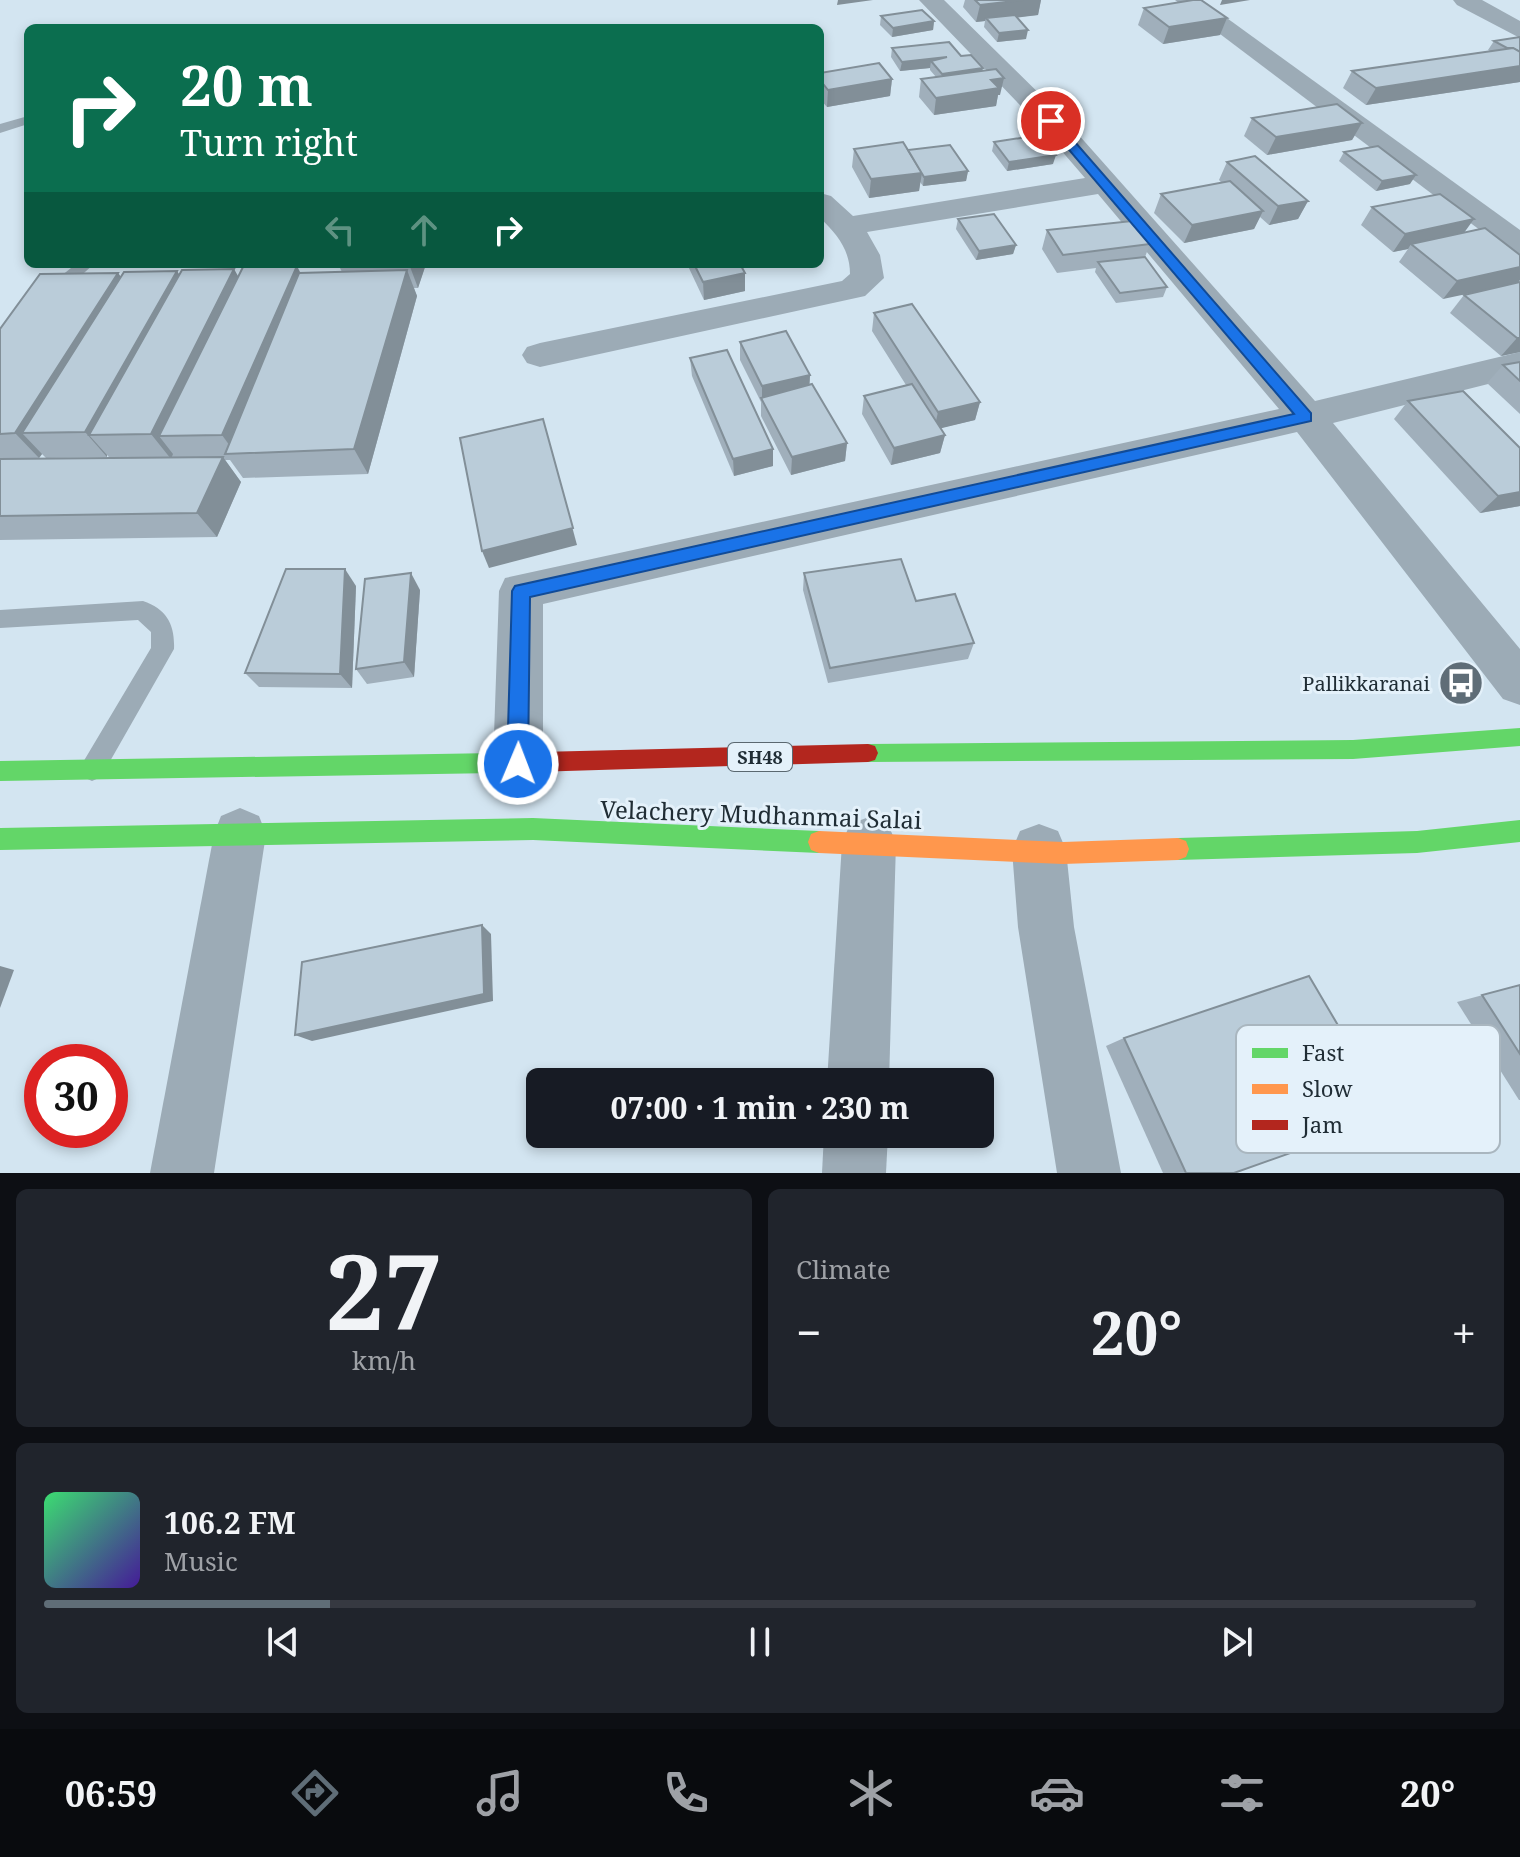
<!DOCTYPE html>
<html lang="en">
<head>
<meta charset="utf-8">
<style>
  body { margin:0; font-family:"Noto Serif",serif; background:#20242c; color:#f1f3f6; height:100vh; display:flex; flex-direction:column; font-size:30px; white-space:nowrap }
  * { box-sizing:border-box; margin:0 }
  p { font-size:26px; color:#9ea1a6 }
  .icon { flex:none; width:44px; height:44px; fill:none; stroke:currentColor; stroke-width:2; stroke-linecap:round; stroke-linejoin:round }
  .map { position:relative; height:1173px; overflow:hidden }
  .side { display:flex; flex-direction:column; gap:16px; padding:16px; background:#0d0f14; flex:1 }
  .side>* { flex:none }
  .hud { position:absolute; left:24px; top:24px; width:800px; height:244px; border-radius:12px; box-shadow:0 4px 12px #0003; background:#0b6e4f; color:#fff; overflow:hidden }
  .speed { position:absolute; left:24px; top:1044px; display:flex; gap:16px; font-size:40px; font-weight:700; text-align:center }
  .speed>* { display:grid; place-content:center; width:104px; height:104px; border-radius:50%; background:#171b24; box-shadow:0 4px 12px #0003; line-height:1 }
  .speed .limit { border:12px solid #d22; background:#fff; color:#111 }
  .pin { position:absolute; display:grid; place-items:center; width:68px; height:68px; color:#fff; margin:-34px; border:4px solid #fff; border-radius:50%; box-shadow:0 2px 8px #0007 }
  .me { position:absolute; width:88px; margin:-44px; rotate:1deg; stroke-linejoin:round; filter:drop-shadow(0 0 6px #0008) }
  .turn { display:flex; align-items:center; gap:28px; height:168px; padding:0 24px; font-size:36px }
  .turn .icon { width:104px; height:104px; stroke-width:2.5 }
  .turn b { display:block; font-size:56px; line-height:68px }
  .lanes { display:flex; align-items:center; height:76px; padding:0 24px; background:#0003; justify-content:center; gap:40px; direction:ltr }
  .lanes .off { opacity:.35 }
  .big { font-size:60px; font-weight:700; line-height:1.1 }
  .side .widget { flex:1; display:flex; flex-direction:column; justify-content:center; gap:12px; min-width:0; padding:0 28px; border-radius:12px; background:#20242c }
  .side .dial { align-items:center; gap:0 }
  .dial b { font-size:104px; line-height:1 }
  .song { display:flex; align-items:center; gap:24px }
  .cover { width:96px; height:96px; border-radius:12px; background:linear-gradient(135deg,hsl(140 70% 55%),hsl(260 70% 35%)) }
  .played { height:8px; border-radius:4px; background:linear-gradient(90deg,#5f6d77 20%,#363941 20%) }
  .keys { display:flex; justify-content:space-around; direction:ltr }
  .heat { display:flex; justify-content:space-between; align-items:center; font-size:44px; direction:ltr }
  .side .tiles { flex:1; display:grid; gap:16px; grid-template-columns:1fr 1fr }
  .widget:last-child { grid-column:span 2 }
  .trip { position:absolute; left:526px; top:1068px; width:468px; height:80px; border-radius:12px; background:#171b24; box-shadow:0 4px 12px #0003; font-weight:700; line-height:80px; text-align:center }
  .menu { display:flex; height:128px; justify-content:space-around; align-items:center; background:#090b0e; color:#9ea1a6 }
  .menu .icon { width:56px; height:56px }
  .menu .current { color:#5f6d77 }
  .menu b { font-size:36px; color:#f1f3f6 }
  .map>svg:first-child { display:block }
</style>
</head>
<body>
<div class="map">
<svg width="1520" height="1173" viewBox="0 0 1520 1173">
  <rect width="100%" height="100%" fill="#d3e5f1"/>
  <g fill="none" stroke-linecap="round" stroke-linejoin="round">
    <g fill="#9cabb6" fill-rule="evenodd">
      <path d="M28 116V124L0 133V124Z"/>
      <path d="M76 264H94L58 296H46L44 292 46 288Z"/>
      <path d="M143 601C167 609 175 625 174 649L101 777 92 781 83 777 79 769 151 648V632L138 620 0 628V610Z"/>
    </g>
    <g fill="#9cabb6" fill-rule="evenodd">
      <path d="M919 0H944L1061 115 1315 401 1520 352V376L1333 423 1520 649V705L1503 699 1297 432 543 604V764L536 781 518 788 500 781 493 764 499 591 505 578 1279 409 1098 194 867 232 880 255 884 278 865 296 540 367 527 363 522 355 527 347 540 343 842 281 850 274C850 250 837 234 820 218V193L831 196 853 216 1085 178 1041 127Z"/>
      <path d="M1175 0H1202L1520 230V255L1509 252Z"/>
      <path d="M1453 0H1482L1520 21V38L1457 5Z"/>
      <path d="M240 808 259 816 266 834 214 1173H150L214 834 221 816Z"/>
      <path d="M869 817 888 824 896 843 889 1082H827L842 843 850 824Z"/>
      <path d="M1039 824 1058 831 1066 850 1074 927 1121 1173H1057L1018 927 1012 850 1020 831Z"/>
      <path d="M824 1134H888L886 1173H822Z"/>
    </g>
    <g fill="#63d668" fill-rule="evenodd">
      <path d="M1520 728V746L1353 759 868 762 861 760 858 753 861 746 868 744 1353 740Z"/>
      <path d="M496 753 503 756 506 763 503 770 496 773 0 781V761Z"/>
      <path d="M533 818 819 831 827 834 830 842 827 850 819 853 533 840 0 850V828Z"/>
      <path d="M1520 820V842L1417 853 1178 860 1170 857 1167 849 1170 841 1178 838 1417 831Z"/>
    </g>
    <path fill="#ff974d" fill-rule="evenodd" d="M819 831 1063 842 1178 838 1186 841 1189 849 1186 857 1178 860 1063 864 819 853 811 850 808 842 811 834Z"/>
    <path fill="#b3261e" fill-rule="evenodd" d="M868 744 875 746 878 753 875 760 868 762 496 773 489 770 486 763 489 756 496 753Z"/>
  </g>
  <g fill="#a0afbb">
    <path d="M965 0H1041L1038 15 1017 17 1026 39 997 42 984 27 985 21 976 22 963 7Z"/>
    <path d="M1144 8 1227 18 1220 35 1163 44 1138 25Z"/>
    <path d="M881 16 934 21 933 30 892 37 880 25Z"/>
    <path d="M1520 37V82L1366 105 1343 88 1352 71 1490 51 1488 50 1494 41Z"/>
    <path d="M892 48 961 56 982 70 1000 95H998L996 106 934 115 919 97 921 79 936 77 930 70V68L900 71 891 57Z"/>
    <path d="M820 73 892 79 890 96 827 107 820 99Z"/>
    <path d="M1252 118 1362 123 1352 140 1267 155 1244 136Z"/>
    <path d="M994 142 1053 164 1007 171 992 151Z"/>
    <path d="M854 149 908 150 968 171 966 181 923 186 920 182 919 191 869 198 852 167Z"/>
    <path d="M1344 152 1410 184 1376 191 1339 161Z"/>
    <path d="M1227 162 1308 201 1298 219 1269 225 1260 217 1254 229 1184 243 1154 213 1161 194 1222 183 1219 180Z"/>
    <path d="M1372 207 1464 233 1520 255 1443 299 1399 262 1408 249 1393 252 1361 225Z"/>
    <path d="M958 219 1016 245 1013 254 976 260 956 229Z"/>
    <path d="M1047 230 1150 244 1145 257 1167 287 1163 297 1116 303 1095 272 1096 268 1057 273 1042 249Z"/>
    <path d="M338 264H426L418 288H414L417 296 368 474 243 478 230 460H225L241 482 217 537 0 540V459L110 458 107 455V457L46 458 42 454 39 458 0 459V329L118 273 121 277 177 271 180 276 238 277 342 272Z"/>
    <path d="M687 264H740L745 273V291L704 300Z"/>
    <path d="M1520 282V352L1501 356 1450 313 1464 295Z"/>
    <path d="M874 313 980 402 975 420 940 428 945 435 940 453 891 465 862 414 864 396 906 385 872 331Z"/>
    <path d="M740 342 810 375 809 385 847 443 845 461 791 475 761 416V402L740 360Z"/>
    <path d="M690 358 773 466 734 476 692 376Z"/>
    <path d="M1520 362V414L1487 383 1503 365Z"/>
    <path d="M1408 401 1520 506 1480 513 1394 419Z"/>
    <path d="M804 573 916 601 974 643 968 659 828 683 803 590Z"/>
    <path d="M356 586 352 688 259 687 245 673Z"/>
    <path d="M420 590 414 677 367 684 356 669Z"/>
    <path d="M1520 985V1100H1519L1457 1002Z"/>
    <path d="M1124 1038 1234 1173H1163L1106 1046Z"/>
  </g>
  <g fill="#828f98">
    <path d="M838 0H873L837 5Z"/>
    <path d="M1023 0H1041L1038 15 988 21 986 18 985 21 976 22 980 5Z"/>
    <path d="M1222 0H1250L1220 5Z"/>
    <path d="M1227 18 1220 35 1163 44 1169 27Z"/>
    <path d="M934 21 933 30 892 37 893 28Z"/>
    <path d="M1028 30 1026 39 997 42 999 33Z"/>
    <path d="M947 57 931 61 930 68 900 71 902 62Z"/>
    <path d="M1520 66V82L1366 105 1376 88Z"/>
    <path d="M983 68 981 77 941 83 942 74Z"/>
    <path d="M1004 78 1000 95H998L996 106 934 115 936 98 991 80Z"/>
    <path d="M892 79 890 96 827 107 828 90Z"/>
    <path d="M1362 123 1352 140 1267 155 1276 137Z"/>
    <path d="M1056 155 1053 164 1007 171 1009 162Z"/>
    <path d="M968 171 966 181 923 186 924 177Z"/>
    <path d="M922 173 919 191 869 198 871 179Z"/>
    <path d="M1416 175 1410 184 1376 191 1382 181Z"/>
    <path d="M1308 201 1298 219 1269 225 1278 206Z"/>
    <path d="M1263 211 1254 229 1184 243 1192 225Z"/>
    <path d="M1474 219 1461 237 1411 244 1408 249 1393 252 1405 234Z"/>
    <path d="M1016 245 1013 254 976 260 979 251Z"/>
    <path d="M409 264H426L418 288Z"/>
    <path d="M297 266 310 292 235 453 222 435Z"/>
    <path d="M1520 267V280L1518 283 1443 299 1457 281Z"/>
    <path d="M234 269 249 295 159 436 173 454 171 459 151 434Z"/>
    <path d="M407 270 417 296 368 474 354 449Z"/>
    <path d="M177 271 193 297 89 435 107 455V457L85 432Z"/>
    <path d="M118 273 136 299 22 433 42 454 39 458 15 433Z"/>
    <path d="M745 273V291L704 300 703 282Z"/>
    <path d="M1517 338H1520V352L1501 356Z"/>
    <path d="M810 375 809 393 762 400V386Z"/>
    <path d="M980 402 975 420 934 430 938 412Z"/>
    <path d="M543 419 577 545 489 568 482 551Z"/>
    <path d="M945 435 940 453 891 465 894 448Z"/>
    <path d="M847 443 845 461 791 475 792 457Z"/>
    <path d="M773 449V466L734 476 733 459Z"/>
    <path d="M223 457 241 482 217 537 197 513Z"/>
    <path d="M1520 492V506L1480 513 1498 496Z"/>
    <path d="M345 569 356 586 352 688 340 674Z"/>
    <path d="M411 573 420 590 414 677 404 662Z"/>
    <path d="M482 925 491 934 493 1001 312 1041 295 1035Z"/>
    <path d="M0 966 14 970 0 1008Z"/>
  </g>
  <g fill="#baccd9" stroke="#828f98" stroke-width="2">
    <path d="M975 0H1023L980 5Z"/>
    <path d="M1193 0H1201L1227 18 1169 27 1144 8Z"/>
    <path d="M922 10 934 21 893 28 881 16Z"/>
    <path d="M1015 15 1028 30 999 33 986 18Z"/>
    <path d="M1520 37V52L1513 48H1507L1494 41Z"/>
    <path d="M949 42 961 56 971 55 983 68 942 74 931 61 947 57 902 62 892 48Z"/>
    <path d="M1513 48 1520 52V66L1376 88 1352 71Z"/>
    <path d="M879 63 892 79 828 90 820 80V73Z"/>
    <path d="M996 69 1004 78 991 80 999 88 936 98 921 79Z"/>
    <path d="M1337 104 1362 123 1276 137 1252 118Z"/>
    <path d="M1040 135 1056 155 1009 162 994 142Z"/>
    <path d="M903 142 922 173 871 179 854 149Z"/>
    <path d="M950 145 968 171 924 177 908 150Z"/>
    <path d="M1378 146 1416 175 1382 181 1344 152Z"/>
    <path d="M1255 156 1308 201 1278 206 1227 162Z"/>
    <path d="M1230 181 1263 211 1192 225 1161 194Z"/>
    <path d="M1440 194 1474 219 1405 234 1372 207Z"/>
    <path d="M994 214 1016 245 979 251 958 219Z"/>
    <path d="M1132 221 1150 244 1063 255 1047 230Z"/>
    <path d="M1485 228 1520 255V267L1457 281 1411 244Z"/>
    <path d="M1145 257 1167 287 1120 293 1098 262Z"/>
    <path d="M694 264H740L745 273 703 282Z"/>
    <path d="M297 266 222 435 159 436 243 267Z"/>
    <path d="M234 269 151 434 89 435 182 270Z"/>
    <path d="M407 270 354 449 225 454 299 273Z"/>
    <path d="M177 271 85 432 22 433 124 272Z"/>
    <path d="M118 273 15 433 0 434V329L40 274Z"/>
    <path d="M1520 282V338H1517L1464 295Z"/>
    <path d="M912 304 980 402 938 412 874 313Z"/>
    <path d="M786 331 810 375 762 386 740 342Z"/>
    <path d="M727 350 773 449 733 459 690 358Z"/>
    <path d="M1520 362V381L1503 365Z"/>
    <path d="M812 384 847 443 792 457 761 398Z"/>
    <path d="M912 384 945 435 894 448 864 396Z"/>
    <path d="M1463 391 1520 448V492L1498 496 1408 401Z"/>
    <path d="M543 419 573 528 482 551 460 438Z"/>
    <path d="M223 457 197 513 0 516V459Z"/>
    <path d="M901 559 916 601 955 594 974 643 830 668 804 573Z"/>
    <path d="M286 569H345L340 674 245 673Z"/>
    <path d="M411 573 404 662 356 669 365 579Z"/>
    <path d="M482 925 484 994 295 1035 302 962Z"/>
    <path d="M1309 976 1392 1117 1234 1173H1186L1124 1038Z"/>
    <path d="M1520 985V1054L1482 995Z"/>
  </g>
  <path fill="#1a73e8" stroke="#114b97" stroke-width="2" d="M1047 119H1055L1311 413V421L530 597 528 764 525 771 518 774 510 771 507 764 512 591 515 586 1294 414 1047 124Z"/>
  <defs>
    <g id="bus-disc" transform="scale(2.3)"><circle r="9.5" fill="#5f6d77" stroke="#e4f1fa"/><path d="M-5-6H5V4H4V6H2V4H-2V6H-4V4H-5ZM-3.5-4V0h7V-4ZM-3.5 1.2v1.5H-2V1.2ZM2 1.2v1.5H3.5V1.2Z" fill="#fff"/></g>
  </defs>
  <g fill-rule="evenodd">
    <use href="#bus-disc" x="1461" y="683"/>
  </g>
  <g text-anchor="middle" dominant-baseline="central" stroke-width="6" stroke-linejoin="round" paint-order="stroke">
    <rect fill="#e4f1fa" stroke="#5b6870" stroke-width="2" x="728" y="743" width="64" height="28" rx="6"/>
    <g font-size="18" font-weight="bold" fill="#202d35">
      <text x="760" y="757">SH48</text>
    </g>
    <g font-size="20" fill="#202d35" stroke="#e4f1fa" text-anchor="end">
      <text x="1430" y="683">Pallikkaranai</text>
    </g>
    <g font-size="24" fill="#202d35" stroke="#e4f1fa">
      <text transform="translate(761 814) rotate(2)">Velachery Mudhanmai Salai</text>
    </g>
  </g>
  <rect x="1236" y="1025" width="264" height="128" rx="12" fill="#e4f1fa" stroke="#a9b6bf" stroke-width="2"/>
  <rect x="1252" y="1048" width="36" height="10" fill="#63d668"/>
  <rect x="1252" y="1084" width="36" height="10" fill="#ff974d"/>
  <rect x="1252" y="1120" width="36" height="10" fill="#b3261e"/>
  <g font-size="22" fill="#202d35">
    <text x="1302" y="1061">Fast</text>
    <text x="1302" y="1097">Slow</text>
    <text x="1302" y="1133">Jam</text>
  </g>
</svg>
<div class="speed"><div class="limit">30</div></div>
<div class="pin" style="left:1051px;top:121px;background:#d93025"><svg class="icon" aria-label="arrive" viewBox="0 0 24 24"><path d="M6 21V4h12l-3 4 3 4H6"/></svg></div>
<svg class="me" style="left:518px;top:764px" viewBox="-20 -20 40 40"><circle r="17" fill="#1a73e8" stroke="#fff" stroke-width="3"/><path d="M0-11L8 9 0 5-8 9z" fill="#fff"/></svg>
<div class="trip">07:00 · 1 min · 230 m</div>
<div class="hud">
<div class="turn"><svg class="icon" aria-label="right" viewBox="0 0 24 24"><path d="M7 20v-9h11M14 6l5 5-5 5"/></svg><div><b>20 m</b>Turn right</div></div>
<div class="lanes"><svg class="icon off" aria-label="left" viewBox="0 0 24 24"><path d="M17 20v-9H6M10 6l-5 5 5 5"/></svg><svg class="icon off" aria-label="ahead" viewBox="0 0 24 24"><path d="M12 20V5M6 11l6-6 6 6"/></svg><svg class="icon" aria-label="right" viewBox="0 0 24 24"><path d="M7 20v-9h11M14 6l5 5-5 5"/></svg></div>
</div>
</div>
<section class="side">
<div class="tiles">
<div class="widget dial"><b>27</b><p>km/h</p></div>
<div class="widget"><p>Climate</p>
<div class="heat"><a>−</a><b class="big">20°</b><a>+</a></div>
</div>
<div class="widget">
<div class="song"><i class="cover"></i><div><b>106.2 FM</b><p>Music</p></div></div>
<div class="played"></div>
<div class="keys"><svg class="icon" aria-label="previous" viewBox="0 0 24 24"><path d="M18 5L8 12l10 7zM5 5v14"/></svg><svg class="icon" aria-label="pause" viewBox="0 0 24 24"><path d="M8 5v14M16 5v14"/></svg><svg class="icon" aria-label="next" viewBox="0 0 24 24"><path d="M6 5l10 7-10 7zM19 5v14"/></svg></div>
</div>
</div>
</section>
<nav class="menu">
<b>06:59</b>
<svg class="icon current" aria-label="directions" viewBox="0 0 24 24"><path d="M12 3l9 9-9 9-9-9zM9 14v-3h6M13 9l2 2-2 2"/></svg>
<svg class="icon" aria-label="music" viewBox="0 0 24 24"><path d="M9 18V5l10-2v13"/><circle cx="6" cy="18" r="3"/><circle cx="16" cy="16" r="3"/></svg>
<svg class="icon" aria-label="phone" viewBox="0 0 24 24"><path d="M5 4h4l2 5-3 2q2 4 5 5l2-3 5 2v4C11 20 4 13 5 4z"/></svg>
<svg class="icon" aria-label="climate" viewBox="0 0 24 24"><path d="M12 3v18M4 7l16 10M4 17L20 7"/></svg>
<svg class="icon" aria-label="car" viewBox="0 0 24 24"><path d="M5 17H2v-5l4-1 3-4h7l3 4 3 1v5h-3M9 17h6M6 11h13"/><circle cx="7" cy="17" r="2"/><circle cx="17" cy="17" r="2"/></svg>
<svg class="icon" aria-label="filters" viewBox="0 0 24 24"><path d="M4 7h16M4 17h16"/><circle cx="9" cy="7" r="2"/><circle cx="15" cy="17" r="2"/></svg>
<b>20°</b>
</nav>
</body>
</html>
